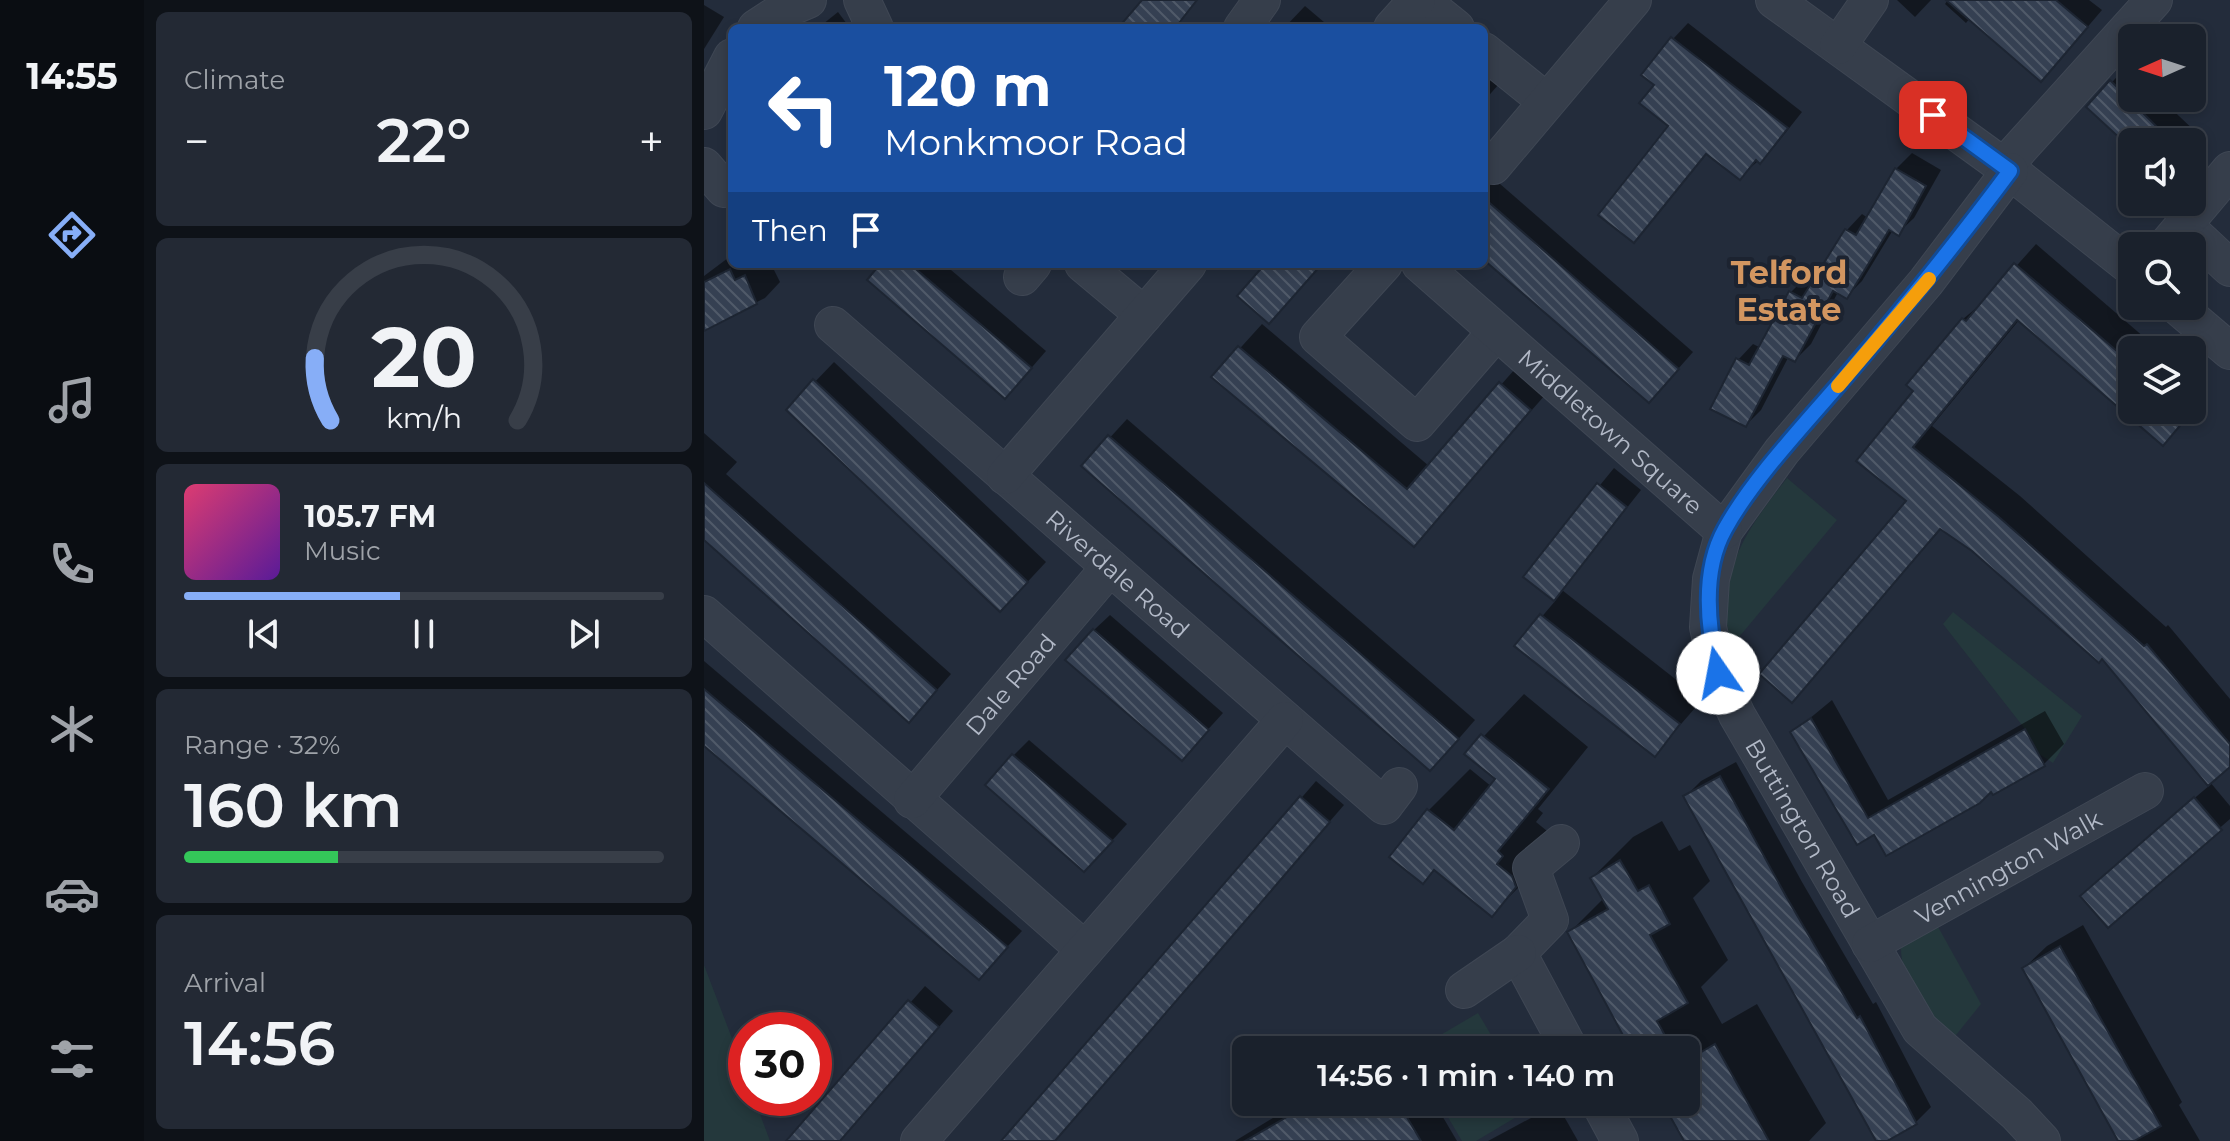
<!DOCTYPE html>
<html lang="en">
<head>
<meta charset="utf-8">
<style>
  body { margin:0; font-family:Montserrat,sans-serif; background:#232934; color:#f1f3f6; height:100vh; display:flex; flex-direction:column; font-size:30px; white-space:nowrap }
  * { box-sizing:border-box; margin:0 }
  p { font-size:26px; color:#9fa3a9 }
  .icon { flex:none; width:44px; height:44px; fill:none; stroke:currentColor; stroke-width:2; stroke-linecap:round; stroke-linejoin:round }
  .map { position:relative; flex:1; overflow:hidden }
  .drawer { display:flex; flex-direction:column; gap:12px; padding:12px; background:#0e1218; width:560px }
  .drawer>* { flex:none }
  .banner { position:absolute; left:24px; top:24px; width:760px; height:244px; border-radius:12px; box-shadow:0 4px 12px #0003,0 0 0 2px #383e48; background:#1a4fa0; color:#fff; overflow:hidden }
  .needle { width:52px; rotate:267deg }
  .tools { position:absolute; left:1414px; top:24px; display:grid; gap:16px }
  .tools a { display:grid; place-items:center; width:88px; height:88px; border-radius:12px; background:#1a212c; box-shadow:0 4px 12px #0003,0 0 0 2px #383e48; font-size:40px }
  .speed { position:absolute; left:24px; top:1012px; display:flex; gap:16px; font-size:40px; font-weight:700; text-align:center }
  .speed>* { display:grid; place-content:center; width:104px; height:104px; border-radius:50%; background:#1a212c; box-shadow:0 4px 12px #0003,0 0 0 2px #383e48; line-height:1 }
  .speed .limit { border:12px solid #d22; background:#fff; color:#111 }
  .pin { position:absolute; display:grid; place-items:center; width:68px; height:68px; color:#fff; margin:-34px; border-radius:16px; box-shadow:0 4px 12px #0006 }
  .me { position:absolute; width:88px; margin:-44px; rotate:348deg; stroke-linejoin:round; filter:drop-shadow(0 0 6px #0008) }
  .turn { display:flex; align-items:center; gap:28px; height:168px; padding:0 24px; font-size:36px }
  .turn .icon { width:104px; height:104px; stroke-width:2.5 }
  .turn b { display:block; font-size:56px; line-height:68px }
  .then { display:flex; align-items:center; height:76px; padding:0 24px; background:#0003; gap:16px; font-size:30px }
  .big { font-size:60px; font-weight:600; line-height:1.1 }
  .drawer .card { flex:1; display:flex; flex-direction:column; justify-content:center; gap:12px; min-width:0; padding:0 28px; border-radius:12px; background:#232934 }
  .drawer .dial { align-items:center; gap:0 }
  .dial svg { height:208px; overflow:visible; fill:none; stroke:#383e48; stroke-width:7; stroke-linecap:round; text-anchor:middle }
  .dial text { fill:#f1f3f6; stroke:none }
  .song { display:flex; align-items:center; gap:24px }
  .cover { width:96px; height:96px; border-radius:12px; background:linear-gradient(135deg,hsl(340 70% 55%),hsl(270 70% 35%)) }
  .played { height:8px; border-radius:4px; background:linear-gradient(90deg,#87aef7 45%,#383e48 45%) }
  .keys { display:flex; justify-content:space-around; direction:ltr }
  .heat { display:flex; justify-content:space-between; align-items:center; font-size:44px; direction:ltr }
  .charge { height:12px; border-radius:6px; background:linear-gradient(90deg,#34c759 32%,#383e48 0) }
  .trip { position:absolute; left:528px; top:1036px; width:468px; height:80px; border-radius:12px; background:#1a212c; box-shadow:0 4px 12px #0003,0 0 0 2px #383e48; font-weight:600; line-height:80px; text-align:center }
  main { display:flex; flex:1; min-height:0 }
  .tabs { display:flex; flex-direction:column; width:144px; justify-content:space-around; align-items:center; background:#0a0d12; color:#9fa3a9 }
  .tabs .icon { width:56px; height:56px }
  .tabs .active { color:#87aef7 }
  .tabs b { font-size:36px; color:#f1f3f6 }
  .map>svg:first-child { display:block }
</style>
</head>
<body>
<main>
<nav class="tabs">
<b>14:55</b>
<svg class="icon active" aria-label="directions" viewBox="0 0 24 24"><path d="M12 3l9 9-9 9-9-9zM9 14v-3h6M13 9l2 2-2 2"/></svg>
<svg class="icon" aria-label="music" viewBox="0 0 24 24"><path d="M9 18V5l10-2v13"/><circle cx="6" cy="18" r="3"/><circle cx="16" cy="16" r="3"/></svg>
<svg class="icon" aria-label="phone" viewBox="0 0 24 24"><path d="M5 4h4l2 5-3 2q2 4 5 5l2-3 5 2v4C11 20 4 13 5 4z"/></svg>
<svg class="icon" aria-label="climate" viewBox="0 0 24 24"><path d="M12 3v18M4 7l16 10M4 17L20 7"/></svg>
<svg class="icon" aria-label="car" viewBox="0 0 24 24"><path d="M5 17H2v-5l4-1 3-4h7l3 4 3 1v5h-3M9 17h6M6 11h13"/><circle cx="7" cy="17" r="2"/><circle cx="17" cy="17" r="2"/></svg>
<svg class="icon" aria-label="filters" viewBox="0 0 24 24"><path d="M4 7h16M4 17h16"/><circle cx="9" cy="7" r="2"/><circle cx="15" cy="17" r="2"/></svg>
</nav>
<section class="drawer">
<div class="card"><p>Climate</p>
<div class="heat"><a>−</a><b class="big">22°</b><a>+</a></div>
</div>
<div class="card dial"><svg viewBox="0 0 100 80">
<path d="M14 69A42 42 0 1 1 86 69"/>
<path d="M14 69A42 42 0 0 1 8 45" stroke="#87aef7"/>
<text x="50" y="56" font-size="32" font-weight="700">20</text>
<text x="50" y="72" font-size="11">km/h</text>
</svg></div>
<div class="card">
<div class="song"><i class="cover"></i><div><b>105.7 FM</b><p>Music</p></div></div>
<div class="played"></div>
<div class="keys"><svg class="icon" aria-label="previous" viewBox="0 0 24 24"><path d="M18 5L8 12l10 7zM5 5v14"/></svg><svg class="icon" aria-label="pause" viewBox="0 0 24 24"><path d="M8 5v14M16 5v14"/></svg><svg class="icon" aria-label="next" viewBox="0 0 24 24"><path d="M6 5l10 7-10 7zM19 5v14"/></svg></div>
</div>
<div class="card"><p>Range · 32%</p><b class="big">160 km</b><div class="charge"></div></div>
<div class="card"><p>Arrival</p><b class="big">14:56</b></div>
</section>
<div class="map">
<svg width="1526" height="1141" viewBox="0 0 1526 1141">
  <defs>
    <pattern id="building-back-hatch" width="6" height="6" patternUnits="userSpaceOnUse" patternTransform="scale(2)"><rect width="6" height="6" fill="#354052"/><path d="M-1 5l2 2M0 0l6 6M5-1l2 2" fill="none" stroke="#505a69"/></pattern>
  </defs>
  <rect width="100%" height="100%" fill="#232c3b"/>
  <g fill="#24383c">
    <path d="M1083 478 1133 520 1025 649C1016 568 1035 540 1083 478Z"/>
    <path d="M1249 612 1378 716 1349 763 1334 753 1321 729 1239 624Z"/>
    <path d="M1228 916 1277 1004 1248 1040C1224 1016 1196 981 1197 946Z"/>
    <path d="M0 965 42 1075V1098H50L66 1141H0Z"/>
    <path d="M774 1013 796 1050H711Z"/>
    <path d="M735 1102H826L829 1107 772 1141H758Z"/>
  </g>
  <g fill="#0007">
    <path d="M1193 0H1227L1211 17Z"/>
    <path d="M1244 0H1385L1398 10 1352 64 1266 18 1262 23 1241 4Z"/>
    <path d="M0 5 20 17 0 49Z"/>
    <path d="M601 6 627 28H580Z"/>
    <path d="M134 12 146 28H114Z"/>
    <path d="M984 23 1098 112 1071 146 1036 177 1004 152 930 240 967 126 969 39Z"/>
    <path d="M780 43 810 67 780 101Z"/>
    <path d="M1423 66 1428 71V98H1456L1494 134 1486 142H1428V149L1385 107Z"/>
    <path d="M1208 153 1237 170 1210 218 1194 233 1189 230 1158 281 1142 297 1134 292 1107 344 1091 360 1085 356 1057 410 1042 425 1034 360 1049 344 1057 348 1087 292 1102 277 1111 281 1143 230 1158 214 1164 218 1192 169Z"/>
    <path d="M780 170 989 352 960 385 780 257Z"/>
    <path d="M1332 244 1455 350H1428V410H1488V379L1504 393 1459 443 1316 319 1228 426 1316 496 1462 627 1464 625 1526 699V765L1506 782 1526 806V819L1404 925 1394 880 1506 785 1399 656 1269 549 1238 528 1088 700 1205 501 1211 390 1259 319 1282 300Z"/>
    <path d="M28 255V264H67L76 282 61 298 0 328V276Z"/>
    <path d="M179 264H240L342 351 316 381Z"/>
    <path d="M558 324 725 466 819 360 849 386 710 544 510 377Z"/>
    <path d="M130 362 342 562 315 591 84 410Z"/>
    <path d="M423 419 771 720 744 751 380 466Z"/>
    <path d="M0 433 33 462 22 474 247 674 220 705 0 537Z"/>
    <path d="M910 468 937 490 858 590 998 700 951 754 813 646 852 600 822 576Z"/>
    <path d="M406 615 519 713 478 758 390 630Z"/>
    <path d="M0 661 318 931 289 962 0 741Z"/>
    <path d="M820 694 884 747 834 809 839 813 832 822 848 835 829 873 788 914 732 869 719 882 687 857 725 810 766 769 788 787 794 779 763 754Z"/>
    <path d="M1128 700 1184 800 1341 711 1360 744 1340 764 1290 793 1287 789 1171 832 1088 733Z"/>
    <path d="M325 740 423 824 396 854 309 756Z"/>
    <path d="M1032 762 1098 882 1169 1004 1172 1002 1227 1107 1212 1122 1179 1141H1175L981 797 997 781Z"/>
    <path d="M612 781 640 805 349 1141H301Z"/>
    <path d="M958 821 975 851 986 845 1006 881 989 898 1024 960 997 987 1018 1024 1053 1004 1122 1123 1105 1141H984L962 1102H982V1050H932L865 933 900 898 888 878 929 837Z"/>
    <path d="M1379 925 1478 1102 1475 1105 1496 1141H1416L1320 968 1343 946Z"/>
    <path d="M221 986 249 1011 135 1141H91L87 1138Z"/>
    <path d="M697 1044 701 1050H686Z"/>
    <path d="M595 1102H730L753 1141H531Z"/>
    <path d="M853 1104 874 1141H784Z"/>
  </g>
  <g fill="url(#building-back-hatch)" stroke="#1d2532" stroke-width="2">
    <path d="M438 0H493L471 28H414Z"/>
    <path d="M1242 0H1352L1384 27 1337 82Z"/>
    <path d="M967 37 1084 128 1056 164 1052 160 1036 180 1002 154 930 243 894 215 964 126 935 103 950 85 937 75Z"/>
    <path d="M1406 80 1468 142H1420L1382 107Z"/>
    <path d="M1191 168 1222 186 1195 236 1185 230 1143 299 1129 291 1091 362 1079 356 1042 427 1006 409 1032 358 1045 365 1085 291 1098 298 1141 229 1152 235Z"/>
    <path d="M780 198 975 369 945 403 780 260Z"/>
    <path d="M1310 263 1428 364V410H1489L1459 446 1313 320 1209 447 1295 517 1440 646 1443 644 1526 744V767L1504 786 1398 659 1395 663 1268 551 1236 529 1088 703 1055 674 1202 501 1152 461 1209 391 1202 385 1258 318 1262 321Z"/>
    <path d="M176 264H206L328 368 301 399 163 280Z"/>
    <path d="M561 264H618L565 324 533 296Z"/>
    <path d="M26 269 31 280 41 275 53 304 0 331V282Z"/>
    <path d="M534 346 703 489 795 382 827 410 710 547 507 377Z"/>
    <path d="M109 379 324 582 296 612 82 410Z"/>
    <path d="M404 435 755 739 726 771 377 466Z"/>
    <path d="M0 483 233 690 205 723 0 540Z"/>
    <path d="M893 483 923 507 850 601 819 577Z"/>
    <path d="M836 614 976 724 951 757 810 646Z"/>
    <path d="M389 629 505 730 478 761 361 660Z"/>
    <path d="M0 689 304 947 275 980 0 746Z"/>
    <path d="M1107 718 1164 818 1321 729 1341 766 1289 795 1287 792 1276 803 1182 856 1170 835 1153 845 1086 732Z"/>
    <path d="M777 734 845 789 794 851 799 856 793 864 808 876 812 887 788 917 730 870 719 884 685 857 723 809 750 830 791 779 760 754Z"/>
    <path d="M308 754 409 841 380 872 281 785Z"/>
    <path d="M1016 776 1083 898 1153 1018 1156 1016 1213 1124 1183 1141H1172L979 796Z"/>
    <path d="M596 796 626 822 537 926 351 1141H297Z"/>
    <path d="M1490 797 1518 830 1404 928 1376 896Z"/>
    <path d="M916 860 934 891 945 885 966 924 946 935 984 1003 953 1021 969 1050H927L863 932 904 909 886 878Z"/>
    <path d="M1356 946 1457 1126 1430 1141H1414L1318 968Z"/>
    <path d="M204 1000 235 1027 136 1141H82Z"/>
    <path d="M1011 1044 1065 1141H980L958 1102H982V1061Z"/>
    <path d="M609 1102H694L717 1141H541Z"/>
  </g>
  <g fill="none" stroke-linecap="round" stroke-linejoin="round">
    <g stroke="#3f4754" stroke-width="38">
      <g id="minor">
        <path d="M158 0 171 28"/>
        <path d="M717 0 752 28"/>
        <path d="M1070 0 1306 171 1428 268"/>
        <path d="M52 28 78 11 104 0"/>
        <path d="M538 28 558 0"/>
        <path d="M688 28 713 0"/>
        <path d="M1134 46 1166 0"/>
        <path d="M780 51 842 101"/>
        <path d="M0 111 28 57"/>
        <path d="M0 166 20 189"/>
        <path d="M789 166 929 0"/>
        <path d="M1300 166 1450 0"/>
        <path id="s1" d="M1306 171 1222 282 1078 451 1020 531 1007 579 1004 627 1014 673 1033 715 1216 1029 1313 1114 1338 1141"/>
        <path d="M1479 224 1526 268"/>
        <path d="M1462 246 1526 170"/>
        <path d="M379 264 440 315"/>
        <path d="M680 264 614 337 713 423 791 333"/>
        <path id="s2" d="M716 264 1020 531"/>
        <path d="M318 277 329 264"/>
        <path d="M1473 306 1526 351"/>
        <path id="s3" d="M129 325 680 806 695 786"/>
        <path d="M301 476 484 264"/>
        <path d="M0 614 381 950"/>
        <path id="s4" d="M208 800 406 567"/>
        <path d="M857 843 827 868 846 920 814 953 866 1050"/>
        <path id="s5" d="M1166 944 1441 791"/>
        <path d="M760 990 814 953"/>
        <path d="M895 1102 916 1141"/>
        <path d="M215 1141 581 720"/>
      </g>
    </g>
    <use href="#minor" stroke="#363e4b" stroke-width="36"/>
  </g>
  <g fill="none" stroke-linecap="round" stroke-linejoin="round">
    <g stroke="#114b97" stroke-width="20">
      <path id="route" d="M1014 673C1004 628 997 572 1021 529 1049 478 1104 421 1142 376 1199 309 1254 241 1306 171L1229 115"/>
    </g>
    <use href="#route" stroke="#1a73e8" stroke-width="14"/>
    <path stroke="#f59e0b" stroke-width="14" d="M1134 386 1225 279"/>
  </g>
  <g text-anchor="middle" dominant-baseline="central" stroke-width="8" stroke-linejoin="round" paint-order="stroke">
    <g font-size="24" fill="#b2b9c7" stroke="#1c2330">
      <text stroke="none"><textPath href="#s2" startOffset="254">Middletown Square</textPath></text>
      <text stroke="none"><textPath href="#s3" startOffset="378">Riverdale Road</textPath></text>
      <text stroke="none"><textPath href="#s4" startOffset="152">Dale Road</textPath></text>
      <text stroke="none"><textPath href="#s1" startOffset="782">Buttington Road</textPath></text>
      <text stroke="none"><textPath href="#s5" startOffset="158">Vennington Walk</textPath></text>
    </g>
    <g font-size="32" font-weight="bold" fill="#d39660" stroke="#1c2330">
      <text x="1085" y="272">Telford<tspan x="1085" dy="37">Estate</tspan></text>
    </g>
  </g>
</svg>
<div class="tools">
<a><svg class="needle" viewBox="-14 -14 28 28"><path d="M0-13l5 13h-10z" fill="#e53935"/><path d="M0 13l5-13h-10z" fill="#9fa3a9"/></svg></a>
<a><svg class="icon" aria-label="sound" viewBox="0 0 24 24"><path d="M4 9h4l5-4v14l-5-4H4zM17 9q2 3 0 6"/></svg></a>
<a><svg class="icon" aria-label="search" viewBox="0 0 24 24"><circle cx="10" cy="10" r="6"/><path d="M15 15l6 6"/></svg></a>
<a><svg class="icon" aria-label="layers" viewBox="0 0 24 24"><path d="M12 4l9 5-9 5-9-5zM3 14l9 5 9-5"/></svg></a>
</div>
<div class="speed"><div class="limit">30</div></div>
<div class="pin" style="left:1229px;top:115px;background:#d93025"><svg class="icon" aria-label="arrive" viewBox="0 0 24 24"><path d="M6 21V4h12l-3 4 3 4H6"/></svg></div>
<svg class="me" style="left:1014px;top:673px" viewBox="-20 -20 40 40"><circle r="19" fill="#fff"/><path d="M0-13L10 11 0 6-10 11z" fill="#1a73e8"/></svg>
<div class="trip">14:56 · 1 min · 140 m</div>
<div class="banner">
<div class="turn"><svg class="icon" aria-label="left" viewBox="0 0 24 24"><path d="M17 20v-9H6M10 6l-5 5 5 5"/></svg><div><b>120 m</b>Monkmoor Road</div></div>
<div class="then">Then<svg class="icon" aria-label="arrive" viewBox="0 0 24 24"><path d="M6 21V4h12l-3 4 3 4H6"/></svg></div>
</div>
</div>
</main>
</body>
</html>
